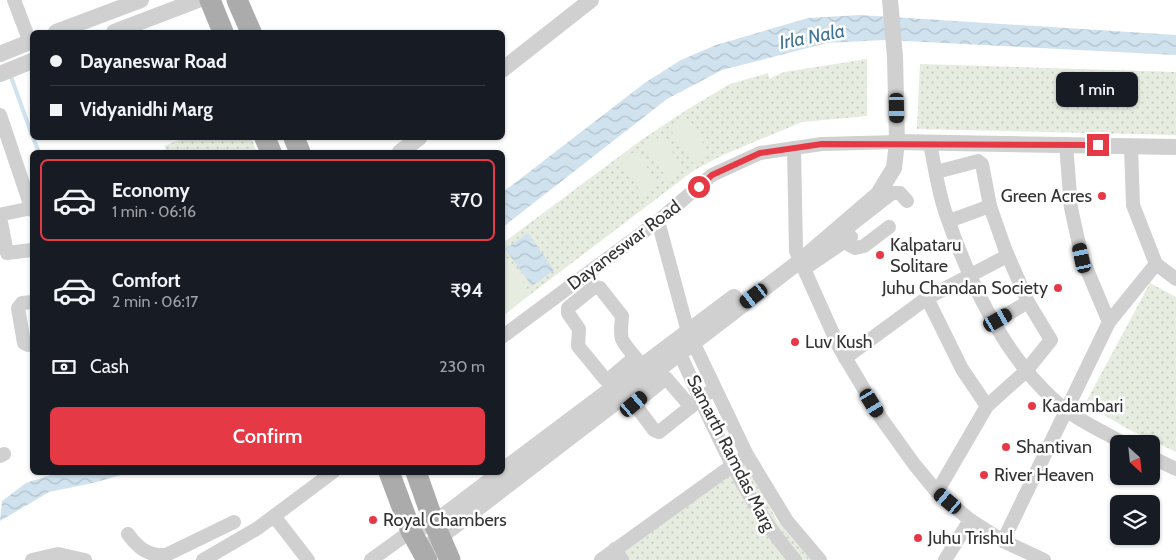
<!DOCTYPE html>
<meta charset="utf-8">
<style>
body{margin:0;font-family:Cabin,sans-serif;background:#20242c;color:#f1f3f6;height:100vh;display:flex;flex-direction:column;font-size:19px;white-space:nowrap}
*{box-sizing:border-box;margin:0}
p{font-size:16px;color:#9ea1a6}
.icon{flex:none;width:28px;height:28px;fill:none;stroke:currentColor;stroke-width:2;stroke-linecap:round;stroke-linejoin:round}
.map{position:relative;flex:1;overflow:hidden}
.side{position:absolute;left:30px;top:150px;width:475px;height:325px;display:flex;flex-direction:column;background:#171b24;border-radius:8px;box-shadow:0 1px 4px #0004}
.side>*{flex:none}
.top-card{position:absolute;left:30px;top:30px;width:475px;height:110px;border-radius:8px;box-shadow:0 1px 4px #0004;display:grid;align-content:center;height:110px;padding:0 20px;background:#171b24}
.needle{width:32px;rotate:153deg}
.fabs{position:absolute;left:1110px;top:435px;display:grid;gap:10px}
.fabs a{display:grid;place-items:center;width:50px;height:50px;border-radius:8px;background:#171b24;box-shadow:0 1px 4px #0004;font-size:25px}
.end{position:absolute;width:22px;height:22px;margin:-11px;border:6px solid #e63946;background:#fff;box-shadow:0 0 0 2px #fff}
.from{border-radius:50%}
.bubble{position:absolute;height:35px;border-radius:8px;background:#171b24;box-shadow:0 1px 4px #0004;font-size:16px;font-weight:600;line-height:35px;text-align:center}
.car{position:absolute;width:15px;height:30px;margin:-15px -8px;border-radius:6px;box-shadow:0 0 4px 1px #0007;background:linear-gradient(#222 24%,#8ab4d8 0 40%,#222 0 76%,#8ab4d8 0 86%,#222 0)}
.top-card b{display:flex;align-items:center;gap:18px;height:48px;font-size:19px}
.top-card b+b{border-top:1px solid #363941}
.top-card i{width:12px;height:12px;background:#f1f3f6}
ul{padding:9px 0 0;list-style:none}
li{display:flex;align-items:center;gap:15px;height:82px;margin:0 10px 8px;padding:0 10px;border:2px solid transparent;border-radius:8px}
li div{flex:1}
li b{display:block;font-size:19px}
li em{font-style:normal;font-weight:600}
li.current{border-color:#e63946}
li>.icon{width:45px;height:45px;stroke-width:1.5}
.pay{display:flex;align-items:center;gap:12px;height:55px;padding:0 20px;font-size:19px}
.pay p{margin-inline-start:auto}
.button{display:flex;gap:10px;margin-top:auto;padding:10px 20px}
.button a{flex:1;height:58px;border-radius:8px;background:#e63946;color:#fff;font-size:20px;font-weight:600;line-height:58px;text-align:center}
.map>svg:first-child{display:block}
.park{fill:url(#park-dots)}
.garden{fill:#e6ecdf}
.water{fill:url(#water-waves)}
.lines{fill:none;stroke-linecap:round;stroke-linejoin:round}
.stream{stroke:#cfe2ee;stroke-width:4}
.minor{stroke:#d0d0d0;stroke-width:14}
.tertiary{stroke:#d0d0d0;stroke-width:16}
.primary{stroke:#ababab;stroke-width:21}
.route{stroke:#e63946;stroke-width:6}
.poi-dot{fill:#e63946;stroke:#fff;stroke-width:2}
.labels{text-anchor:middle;stroke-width:5;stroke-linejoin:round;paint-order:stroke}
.poi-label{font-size:18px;fill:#333;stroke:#fff;text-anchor:start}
.street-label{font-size:18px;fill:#333;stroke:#fff}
.water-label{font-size:19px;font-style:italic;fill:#3f7597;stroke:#fff}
</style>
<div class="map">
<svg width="1176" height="560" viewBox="0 0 1176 560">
<defs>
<pattern id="park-dots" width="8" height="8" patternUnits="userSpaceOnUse" patternTransform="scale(1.25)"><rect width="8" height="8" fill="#e6ecdf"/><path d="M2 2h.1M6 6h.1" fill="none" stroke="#c6cbc0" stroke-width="1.8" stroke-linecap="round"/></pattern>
<pattern id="water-waves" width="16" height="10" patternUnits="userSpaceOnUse" patternTransform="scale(1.25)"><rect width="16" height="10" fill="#cfe2ee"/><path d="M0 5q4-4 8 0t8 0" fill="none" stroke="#b2c2cd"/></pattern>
</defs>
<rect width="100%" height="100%" fill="#fff"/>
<g class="park">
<path d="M867,59V116L802,122L723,155L693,171L531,294L503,256V243L644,138L688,109L730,84L768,73L769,79L784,72Z"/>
<path d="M920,64L1176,72V135L917,129Z"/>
<path d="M184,138H251L257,152H167L164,146Z"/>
<path d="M1150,283L1176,297V452L1128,429L1085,404Z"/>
<path d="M746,459L776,519L811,560H625L619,550Z"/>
</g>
<g class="garden">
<path d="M686,118L709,152L693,163L670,129Z"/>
<path d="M661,136L684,169L668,180L645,146Z"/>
<path d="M636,151L658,184L643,195L620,161Z"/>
<path d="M503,256L531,294L503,316Z"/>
</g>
<g class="water">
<path d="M860,15L1176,35V55L885,40L827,43L722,70L667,99L503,227V192L646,82L681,60L716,45L808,18Z"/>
<path d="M528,233L554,270L532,286L505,249Z"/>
<path d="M60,472L128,473L93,483L49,492L0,521L2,501L26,483Z"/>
</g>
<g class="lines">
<g class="stream">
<path d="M10,74L32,135"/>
<path d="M33,138L39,152"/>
</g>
<g class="minor">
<path d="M14,0L30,42"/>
<path d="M0,115L32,210"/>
<path d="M930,144C935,167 938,192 946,214C970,284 1007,364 1066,410C1083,423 1106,433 1125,444"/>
<path d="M1066,144L1071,208L1082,258L1109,322"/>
<path d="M1131,146L1133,205L1156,264L1176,279"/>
<path d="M794,148L796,251L839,347L881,418L914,464L937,492L970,520L1003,541L1044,560"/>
<path d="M32,208L3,214L0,217L7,253L32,250"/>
<path d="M658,221L688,332L693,342L747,455L787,521L820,560"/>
<path d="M949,221L990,206"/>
<path d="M889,227L864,246L855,248L848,244L844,236L846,229L892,193H900L907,201"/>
<path d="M804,269L851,237"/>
<path d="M927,298L962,369L987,406"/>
<path d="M32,302L22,303L18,308L24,343L28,345L32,344"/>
<path d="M994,322L1028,302"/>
<path d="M502,337L658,221L712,175L760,153L822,144L897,142"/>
<path d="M676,345C709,418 742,498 795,560"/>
<path d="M635,357L609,379H605L578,346L579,329L568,313V308L594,287L600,288L622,316C620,340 619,338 635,357L642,366"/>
<path d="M845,358L927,298L1007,256"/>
<path d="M626,393L654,430L659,432L708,393"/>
<path d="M634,404L666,378L691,407"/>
<path d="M0,456L4,454"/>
<path d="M1151,457L1176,469"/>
<path d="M937,492L987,406L1026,371L1051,340L1028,302L1005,249L990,206L982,164L978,161L944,170"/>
<path d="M274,516L308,560"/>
<path d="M128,534C138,548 148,556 166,555L234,522"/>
<path d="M1003,541L1109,322L1156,264"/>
<path d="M615,549L622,560"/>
<path d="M32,560L58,554L85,560"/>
<path d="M203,560L258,528L333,472"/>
<path d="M371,560L411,531"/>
<path d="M601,560L740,460"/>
<path d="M945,560L970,520"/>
</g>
<g class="tertiary">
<path d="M56,32L141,0"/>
<path d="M114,32L198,0"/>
<path d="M0,54L32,41"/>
<path d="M502,70L591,0"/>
<path d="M0,74L32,61"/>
<path d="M897,142L1176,147"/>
<path d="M400,152L419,138"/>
<path d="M502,471L734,297"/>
<path d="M411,531L434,523L501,472"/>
<path d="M422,551L800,261L878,194L894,168L897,142L895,57L890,0"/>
</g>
<g class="primary">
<path d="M210,0L223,32"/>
<path d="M237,0L251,32"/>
<path d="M265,138L271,152"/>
<path d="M294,138L300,152"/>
<path d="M389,472L411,531L427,560"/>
<path d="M416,472L434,523L450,560"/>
</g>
</g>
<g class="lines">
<path class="route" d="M699,187L712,175L760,153L822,144L1098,145"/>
</g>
<g class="poi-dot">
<circle cx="1102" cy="196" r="5"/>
<circle cx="880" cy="255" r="5"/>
<circle cx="1058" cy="288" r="5"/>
<circle cx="795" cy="342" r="5"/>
<circle cx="1032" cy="406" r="5"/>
<circle cx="1006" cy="447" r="5"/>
<circle cx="984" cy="475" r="5"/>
<circle cx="373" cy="520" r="5"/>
<circle cx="918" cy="538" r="5"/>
</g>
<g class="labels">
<g class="poi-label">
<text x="1092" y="202" text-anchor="end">Green Acres</text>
<text x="890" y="251">Kalpataru<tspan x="890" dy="21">Solitare</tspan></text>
<text x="1048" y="294" text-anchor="end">Juhu Chandan Society</text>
<text x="805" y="348">Luv Kush</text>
<text x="1042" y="412">Kadambari</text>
<text x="1016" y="453">Shantivan</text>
<text x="994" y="481">River Heaven</text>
<text x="383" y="526">Royal Chambers</text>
<text x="928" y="544">Juhu Trishul</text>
</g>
<g class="street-label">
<text transform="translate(624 245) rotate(-37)" y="6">Dayaneswar Road</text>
<text transform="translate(731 453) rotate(63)" y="6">Samarth Ramdas Marg</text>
</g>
<g class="water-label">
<text transform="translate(812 36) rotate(-11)" y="7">Irla Nala</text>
</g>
</g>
</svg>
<div class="fabs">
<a><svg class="needle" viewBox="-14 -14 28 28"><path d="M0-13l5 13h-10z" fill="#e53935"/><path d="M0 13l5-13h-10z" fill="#9ea1a6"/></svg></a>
<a><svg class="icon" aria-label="layers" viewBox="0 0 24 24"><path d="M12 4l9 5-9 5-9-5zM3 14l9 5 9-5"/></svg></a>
</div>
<i class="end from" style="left:699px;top:187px"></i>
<i class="end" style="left:1098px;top:145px"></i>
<div class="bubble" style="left:1056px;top:72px;width:82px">1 min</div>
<i class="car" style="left:897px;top:108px;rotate:179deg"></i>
<i class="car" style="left:1082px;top:258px;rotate:348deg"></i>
<i class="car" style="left:754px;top:296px;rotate:233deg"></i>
<i class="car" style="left:998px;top:320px;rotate:60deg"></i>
<i class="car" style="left:872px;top:403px;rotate:149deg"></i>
<i class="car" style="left:634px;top:404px;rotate:50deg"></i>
<i class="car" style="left:948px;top:501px;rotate:310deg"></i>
<div class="top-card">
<b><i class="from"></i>Dayaneswar Road</b>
<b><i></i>Vidyanidhi Marg</b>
</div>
<section class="side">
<ul>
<li class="current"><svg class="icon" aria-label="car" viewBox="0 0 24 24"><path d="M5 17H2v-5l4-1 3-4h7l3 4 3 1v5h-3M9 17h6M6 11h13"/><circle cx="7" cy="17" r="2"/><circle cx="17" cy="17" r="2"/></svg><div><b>Economy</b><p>1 min · 06:16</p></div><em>₹70</em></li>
<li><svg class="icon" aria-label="car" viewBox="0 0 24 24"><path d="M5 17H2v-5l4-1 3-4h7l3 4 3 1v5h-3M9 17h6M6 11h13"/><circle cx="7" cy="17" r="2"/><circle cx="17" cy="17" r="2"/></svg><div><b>Comfort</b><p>2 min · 06:17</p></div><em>₹94</em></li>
</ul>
<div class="pay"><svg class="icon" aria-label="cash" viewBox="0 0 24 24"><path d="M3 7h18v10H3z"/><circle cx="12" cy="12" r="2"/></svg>Cash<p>230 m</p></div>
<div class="button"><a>Confirm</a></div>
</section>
</div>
